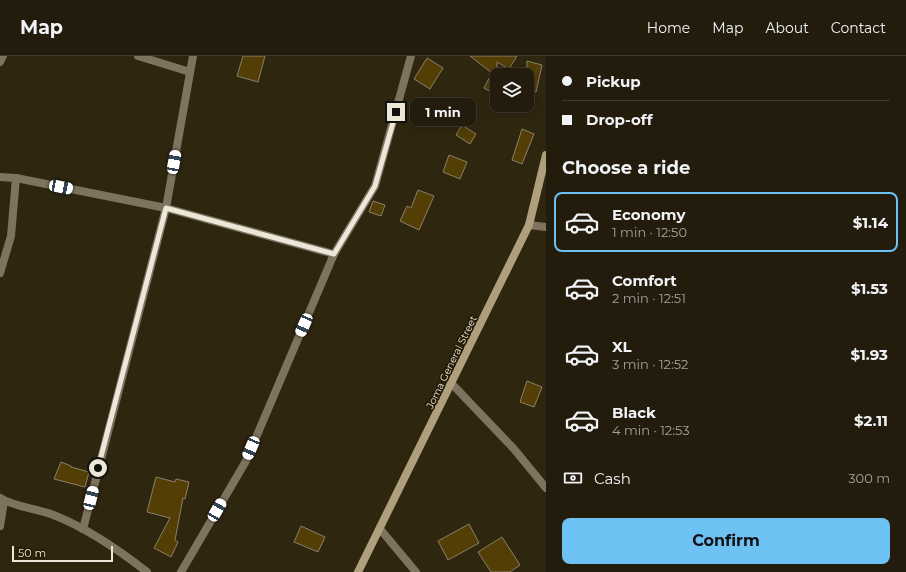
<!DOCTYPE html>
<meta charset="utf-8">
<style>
body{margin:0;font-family:Montserrat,sans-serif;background:#2b2515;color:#f1f3f6;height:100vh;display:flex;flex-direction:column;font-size:15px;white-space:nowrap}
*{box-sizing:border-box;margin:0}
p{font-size:13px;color:#a3a19d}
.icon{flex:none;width:22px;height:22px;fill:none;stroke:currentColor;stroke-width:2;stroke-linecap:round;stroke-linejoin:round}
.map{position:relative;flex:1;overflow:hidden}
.details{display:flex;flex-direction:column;background:#231c0c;width:360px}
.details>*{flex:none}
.top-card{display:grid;align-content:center;height:88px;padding:0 16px;background:#231c0c}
.controls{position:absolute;left:490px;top:12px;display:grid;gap:8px}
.controls a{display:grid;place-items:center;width:44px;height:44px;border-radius:8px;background:#231c0c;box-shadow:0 2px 10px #0003,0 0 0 1px #403a2d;font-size:20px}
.scale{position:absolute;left:12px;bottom:10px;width:101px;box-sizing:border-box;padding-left:4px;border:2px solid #ede7da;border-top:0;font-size:11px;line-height:14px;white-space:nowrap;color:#ede7da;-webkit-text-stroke:3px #251c07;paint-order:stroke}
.end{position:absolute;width:18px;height:18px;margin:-9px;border:5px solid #ede7da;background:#111;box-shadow:0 0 0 2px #111}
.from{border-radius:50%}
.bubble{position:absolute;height:28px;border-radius:8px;background:#231c0c;box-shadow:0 2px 10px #0003,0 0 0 1px #403a2d;font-size:13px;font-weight:700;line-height:28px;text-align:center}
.car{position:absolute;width:12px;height:24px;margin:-12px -6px;border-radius:5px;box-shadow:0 0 3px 1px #0007;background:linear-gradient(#fff 24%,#345 0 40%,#fff 0 76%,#345 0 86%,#fff 0)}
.top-card b{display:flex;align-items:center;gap:14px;height:38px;font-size:15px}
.top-card b+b{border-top:1px solid #403a2d}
.top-card i{width:10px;height:10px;background:#f1f3f6}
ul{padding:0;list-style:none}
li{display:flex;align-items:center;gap:12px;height:60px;margin:0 8px 6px;padding:0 8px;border:2px solid transparent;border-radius:8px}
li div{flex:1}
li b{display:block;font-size:15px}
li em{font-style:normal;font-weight:700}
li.selected{border-color:#6ec2f3}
li>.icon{width:36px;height:36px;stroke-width:1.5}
h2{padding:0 16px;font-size:18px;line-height:48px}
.pay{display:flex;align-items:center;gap:10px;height:44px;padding:0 16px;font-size:15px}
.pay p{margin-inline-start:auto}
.cta{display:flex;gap:8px;margin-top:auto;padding:8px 16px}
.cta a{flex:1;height:46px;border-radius:8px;background:#6ec2f3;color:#111;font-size:16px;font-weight:700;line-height:46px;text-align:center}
header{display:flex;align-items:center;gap:24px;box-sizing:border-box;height:56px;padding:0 20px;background:#231c0c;border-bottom:1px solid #403a2d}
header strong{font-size:19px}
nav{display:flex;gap:22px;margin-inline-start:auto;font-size:14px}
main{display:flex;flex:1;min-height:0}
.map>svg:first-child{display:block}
.building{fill:#533e06;stroke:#8b8068}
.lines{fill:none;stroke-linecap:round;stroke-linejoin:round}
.street{stroke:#7d735f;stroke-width:8}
.secondary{stroke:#ae9f7d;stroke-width:8}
.route{stroke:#ede7da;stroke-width:5}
.labels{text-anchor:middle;stroke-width:3.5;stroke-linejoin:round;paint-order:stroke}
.street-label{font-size:10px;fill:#ede7da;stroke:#251c07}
</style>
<header>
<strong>Map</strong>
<nav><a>Home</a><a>Map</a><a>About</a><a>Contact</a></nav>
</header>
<main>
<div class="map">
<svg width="546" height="516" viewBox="0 0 546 516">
<rect width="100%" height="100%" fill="#2f2610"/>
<g class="building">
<path d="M243,0H265L258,26L237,20Z"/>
<path d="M470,0H517L509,13L497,6V39L484,32L492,17Z"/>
<path d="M427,2L443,12L430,33L414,23Z"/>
<path d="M527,5L542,9L536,36L527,33Z"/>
<path d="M462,69L476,78L470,88L456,79Z"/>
<path d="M522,73L534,78L522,108L512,104Z"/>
<path d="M449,99L467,106L460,123L443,116Z"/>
<path d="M418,134L434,140L419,174L400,165L407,150L411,152Z"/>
<path d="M373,145L385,149L381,160L369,156Z"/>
<path d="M527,325L542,331L534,351L520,346Z"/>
<path d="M61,406L71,410V411L89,416L85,431L54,423Z"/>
<path d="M156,421L175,426L176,423L189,426L185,443L183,442L175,484L178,486L171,501L154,492L170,462L147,456Z"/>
<path d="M469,468L479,487L448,504L438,485Z"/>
<path d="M301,470L325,481L318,496L294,486Z"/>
<path d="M502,481L520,509L510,516H491L478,496Z"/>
</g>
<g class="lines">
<g class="street">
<path d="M138,0L190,16"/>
<path d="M0,6L3,0"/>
<path d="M0,121L16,122L166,152L334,198"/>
<path d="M529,169L546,171"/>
<path d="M0,217L11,180L16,122"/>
<path d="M452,328L514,393L546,432"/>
<path d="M0,442C16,452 38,452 56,460C88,473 119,494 147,516"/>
<path d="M0,470L4,445"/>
<path d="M83,473L166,152L193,0"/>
<path d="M380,473L416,516"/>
<path d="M181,516L246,405L334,198L375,130L411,0"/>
</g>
<path class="secondary" d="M358,516L529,169L546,99"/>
</g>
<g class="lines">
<path class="route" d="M98,412L166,152L334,198L375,130L396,56"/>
</g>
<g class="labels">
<g class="street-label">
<text transform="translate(451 306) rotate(-64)" y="4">Joma General Street</text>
</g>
</g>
</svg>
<div class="controls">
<a><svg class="icon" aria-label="layers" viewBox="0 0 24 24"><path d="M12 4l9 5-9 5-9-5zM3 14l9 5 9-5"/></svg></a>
</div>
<div class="scale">50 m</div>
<i class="end from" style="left:98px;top:412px"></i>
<i class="end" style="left:396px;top:56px"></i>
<div class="bubble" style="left:410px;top:42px;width:66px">1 min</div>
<i class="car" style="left:174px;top:106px;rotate:10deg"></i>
<i class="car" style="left:61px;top:131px;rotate:101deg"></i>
<i class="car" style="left:304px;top:269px;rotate:204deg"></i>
<i class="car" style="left:251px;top:392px;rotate:203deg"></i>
<i class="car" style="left:91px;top:442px;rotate:14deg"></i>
<i class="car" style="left:217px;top:454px;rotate:30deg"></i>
</div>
<section class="details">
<div class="top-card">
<b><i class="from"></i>Pickup</b>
<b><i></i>Drop-off</b>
</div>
<h2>Choose a ride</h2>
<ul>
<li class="selected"><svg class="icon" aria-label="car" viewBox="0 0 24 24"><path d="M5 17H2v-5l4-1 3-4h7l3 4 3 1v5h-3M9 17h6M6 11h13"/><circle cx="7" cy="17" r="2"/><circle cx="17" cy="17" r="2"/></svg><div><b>Economy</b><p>1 min · 12:50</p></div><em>$1.14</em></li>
<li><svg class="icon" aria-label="car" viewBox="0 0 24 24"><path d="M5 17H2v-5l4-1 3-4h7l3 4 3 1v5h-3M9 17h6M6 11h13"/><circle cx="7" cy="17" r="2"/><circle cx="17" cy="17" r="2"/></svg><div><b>Comfort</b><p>2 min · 12:51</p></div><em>$1.53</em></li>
<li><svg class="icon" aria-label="car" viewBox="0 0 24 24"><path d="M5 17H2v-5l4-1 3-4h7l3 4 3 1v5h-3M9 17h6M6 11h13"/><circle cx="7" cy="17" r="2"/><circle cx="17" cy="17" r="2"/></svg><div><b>XL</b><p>3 min · 12:52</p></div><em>$1.93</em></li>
<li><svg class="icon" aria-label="car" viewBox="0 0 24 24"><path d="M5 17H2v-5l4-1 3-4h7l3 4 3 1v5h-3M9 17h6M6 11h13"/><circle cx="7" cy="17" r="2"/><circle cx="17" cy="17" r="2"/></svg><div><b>Black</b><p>4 min · 12:53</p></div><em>$2.11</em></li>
</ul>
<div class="pay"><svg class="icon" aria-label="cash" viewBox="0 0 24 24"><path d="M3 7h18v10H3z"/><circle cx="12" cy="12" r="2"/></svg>Cash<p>300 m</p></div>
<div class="cta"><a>Confirm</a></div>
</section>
</main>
